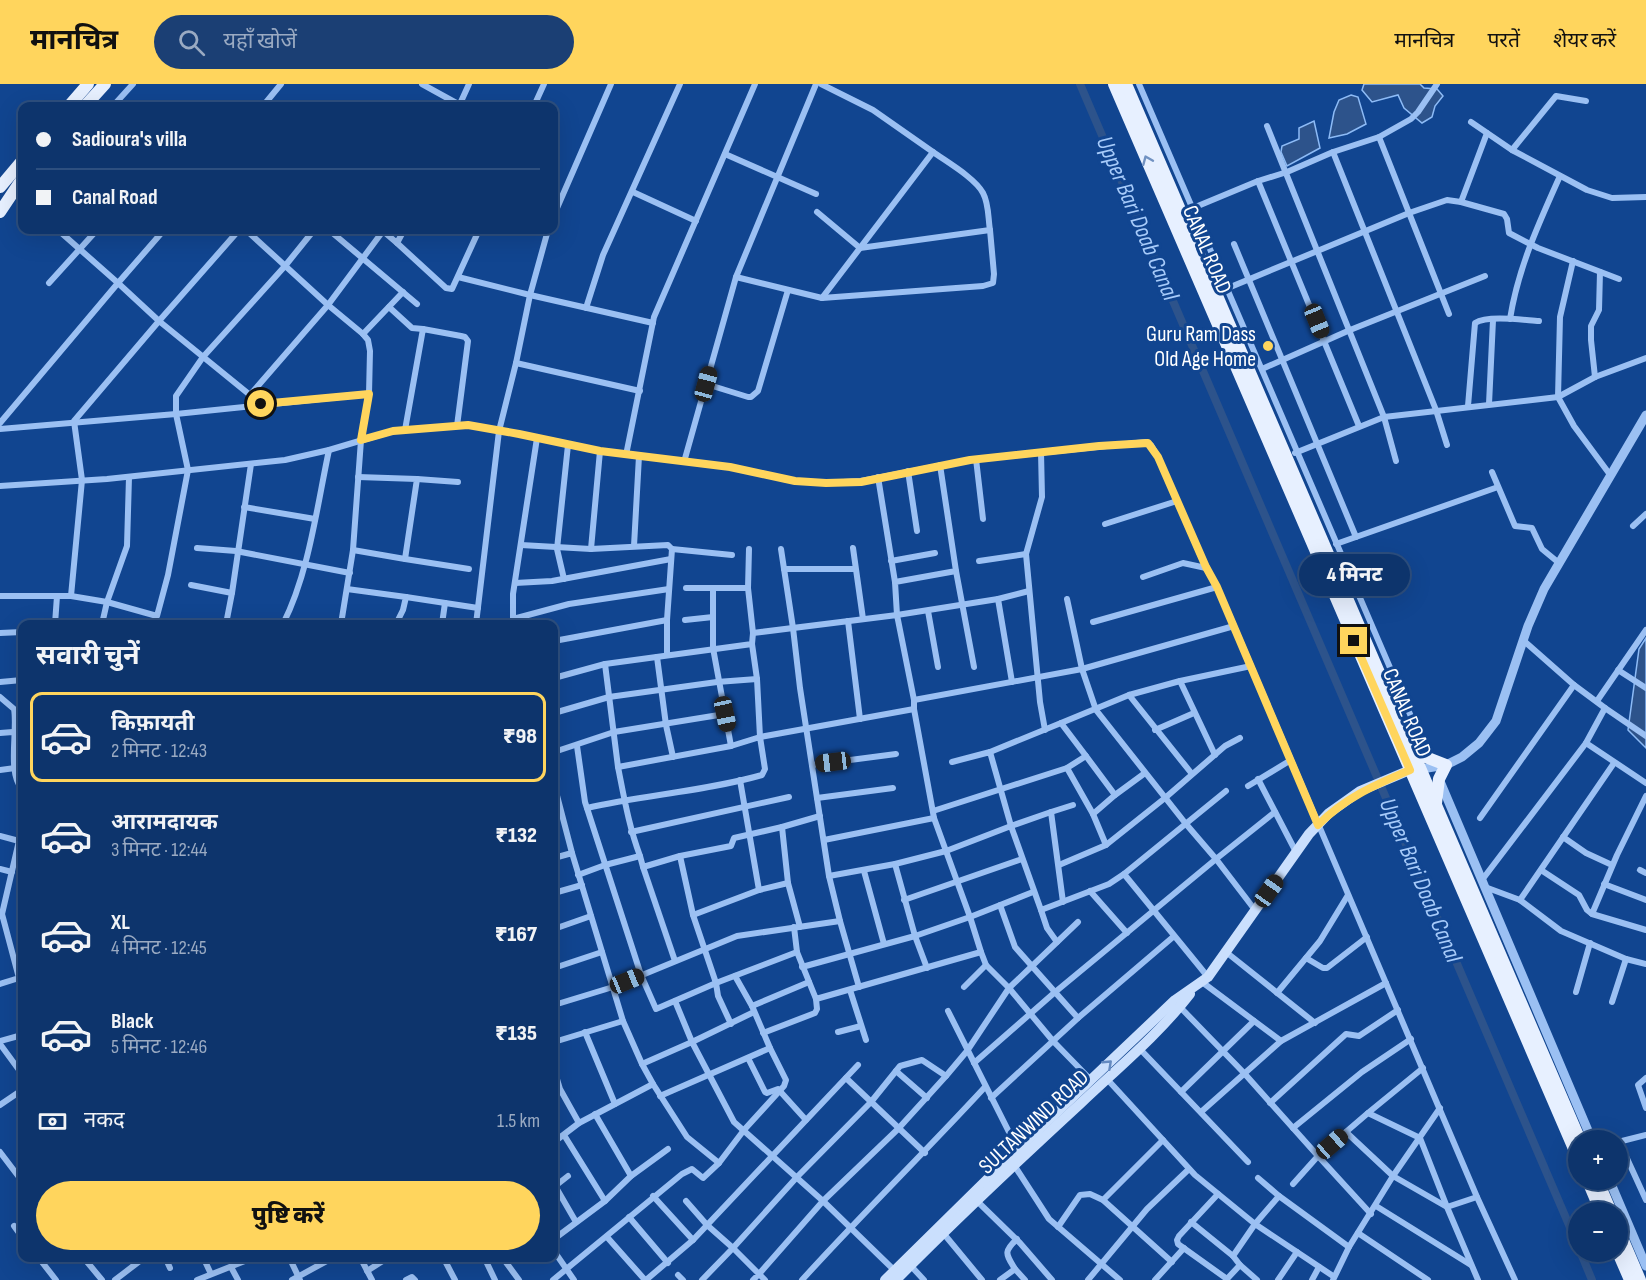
<!DOCTYPE html>
<html lang="hi">
<meta charset="utf-8">
<style>
body{margin:0;font-family:"Sofia Sans Condensed","Noto Sans Devanagari",sans-serif;background:#1b3f74;color:#f1f3f6;height:100vh;display:flex;flex-direction:column;font-size:22px;white-space:nowrap}
*{box-sizing:border-box;margin:0}
p{font-size:20px;color:#9aaac2}
.icon{flex:none;width:33px;height:33px;fill:none;stroke:currentColor;stroke-width:2;stroke-linecap:round;stroke-linejoin:round}
.map{position:relative;flex:1;overflow:hidden}
.panel{position:absolute;left:18px;top:536px;width:540px;height:642px;display:flex;flex-direction:column;background:#0d346c;border-radius:12px;box-shadow:0 6px 24px #0002,0 0 0 2px #2d4f7f}
.panel>*{flex:none}
.top-card{position:absolute;left:18px;top:18px;width:540px;height:132px;border-radius:12px;box-shadow:0 6px 24px #0002,0 0 0 2px #2d4f7f;display:grid;align-content:center;height:132px;padding:0 18px;background:#0d346c}
.tools{position:absolute;left:1568px;top:1046px;display:grid;gap:12px}
.tools a{display:grid;place-items:center;width:60px;height:60px;border-radius:50%;background:#0d346c;box-shadow:0 6px 24px #0002,0 0 0 2px #2d4f7f;font-size:30px}
.end{position:absolute;width:27px;height:27px;margin:-14px;border:8px solid #ffd55d;background:#111;box-shadow:0 0 0 3px #111}
.from{border-radius:50%}
.bubble{position:absolute;height:42px;border-radius:21px;background:#0d346c;box-shadow:0 6px 24px #0002,0 0 0 2px #2d4f7f;font-size:20px;font-weight:800;line-height:42px;text-align:center}
.car{position:absolute;width:18px;height:36px;margin:-18px -9px;border-radius:8px;box-shadow:0 0 4px 2px #0007;background:linear-gradient(#222 24%,#8ab4d8 0 40%,#222 0 76%,#8ab4d8 0 86%,#222 0)}
.top-card b{display:flex;align-items:center;gap:21px;height:57px;font-size:22px}
.top-card b+b{border-top:2px solid #2d4f7f}
.top-card i{width:15px;height:15px;background:#f1f3f6}
ul{padding:0;list-style:none}
li{display:flex;align-items:center;gap:18px;height:90px;margin:0 12px 9px;padding:0 6px;border:3px solid transparent;border-radius:12px}
li div{flex:1}
li b{display:block;font-size:22px}
li em{font-style:normal;font-weight:800}
li.current{border-color:#ffd55d}
li>.icon{width:54px;height:54px;stroke-width:1.5}
h2{padding:0 18px;font-size:27px;line-height:72px}
.pay{display:flex;align-items:center;gap:15px;height:66px;padding:0 18px;font-size:22px}
.pay p{margin-inline-start:auto}
.cta{display:flex;gap:12px;margin-top:auto;padding:12px 18px}
.cta a{flex:1;height:69px;border-radius:36px;background:#ffd55d;color:#111;font-size:24px;font-weight:800;line-height:69px;text-align:center}
header{display:flex;align-items:center;gap:36px;box-sizing:border-box;height:84px;padding:0 30px;background:#ffd55d;color:#111}
header strong{font-size:28px}
nav{display:flex;gap:33px;margin-inline-start:auto;font-size:21px}
.search{width:420px;height:54px;background:#1b3f74;display:flex;align-items:center;gap:15px;box-sizing:border-box;padding:0 21px;border-radius:33px;color:#9aaac2;font-size:22px}
.map>svg:first-child{display:block}
.water{fill:#2d538b;stroke:#8dbbf6;stroke-width:1.5}
.lines{fill:none;stroke-linecap:round;stroke-linejoin:round}
.canal{stroke:#2d538b;stroke-width:8}
.minor{stroke:#9bc0f3;stroke-width:6}
.tertiary{stroke:#9bc0f3;stroke-width:9}
.secondary{stroke:#cadffd;stroke-width:10}
.primary{stroke:#e7f0ff;stroke-width:12}
.oneway{stroke:#7192c2}
.oneway2{stroke:#648ac1}
.route{stroke:#ffd55d;stroke-width:8}
.poi-dot{fill:#ffd55d;stroke:#114590;stroke-width:2}
.labels{text-anchor:middle;stroke-width:6;stroke-linejoin:round;paint-order:stroke}
.street-label{font-size:22px;fill:#fff;stroke:#114590}
.poi-label{font-size:22px;fill:#fff;stroke:#114590;text-anchor:end}
.water-label{font-size:24px;font-style:italic;fill:#a7cbfa;stroke:#114590}
</style>
<header>
<strong>मानचित्र</strong>
<div class="search"><svg class="icon" aria-label="search" viewBox="0 0 24 24"><circle cx="10" cy="10" r="6"/><path d="M15 15l6 6"/></svg>यहाँ खोजें</div>
<nav><a>मानचित्र</a><a>परतें</a><a>शेयर करें</a></nav>
</header>
<div class="map">
<svg width="1646" height="1196" viewBox="0 0 1646 1196">
<rect width="100%" height="100%" fill="#114590"/>
<g class="water">
<path d="M1364,0H1420L1424,4L1437,5L1443,12L1435,22L1432,33L1422,39L1404,24L1398,11L1372,18L1362,6Z"/>
<path d="M1351,11L1358,13L1366,40L1347,50L1329,54L1334,28L1339,16Z"/>
<path d="M1314,37L1320,64L1287,82L1281,68L1282,62L1299,55V44Z"/>
<path d="M1646,554V664L1628,646L1639,565Z"/>
</g>
<g class="lines">
<g class="canal">
<path d="M1080,0L1578,1162"/>
<path d="M1580,1167L1592,1196"/>
</g>
<g class="minor">
<path d="M422,0L460,21"/>
<path d="M1139,0L1428,672"/>
<path d="M113,22L133,0"/>
<path d="M263,22L281,0"/>
<path d="M459,22L469,0"/>
<path d="M534,22L544,0"/>
<path d="M1471,38L1512,66L1587,106L1612,114L1646,113"/>
<path d="M1267,42L1384,333L1396,377"/>
<path d="M1379,53L1449,230"/>
<path d="M1512,66L1556,12L1586,17"/>
<path d="M1333,68L1436,326L1447,361"/>
<path d="M725,70L816,110"/>
<path d="M1258,97L1359,342"/>
<path d="M16,106L22,113"/>
<path d="M633,108L696,137"/>
<path d="M1461,118L1504,130L1507,135L1509,149L1538,164L1619,195"/>
<path d="M1193,124L1258,97L1287,88L1333,68L1379,53L1411,35L1418,28L1437,0"/>
<path d="M817,128L860,164L990,146C988,134 989,120 983,109C975,94 947,78 933,68"/>
<path d="M554,131L611,0"/>
<path d="M58,146L118,199L164,146"/>
<path d="M246,146L328,221L250,311"/>
<path d="M314,146L285,182L203,273L176,312V330L369,310"/>
<path d="M329,146L417,220"/>
<path d="M397,159L446,204L452,205L479,146"/>
<path d="M1234,160L1356,453"/>
<path d="M1573,177L1560,233L1558,313L1574,342L1611,392"/>
<path d="M458,193L530,211L653,239"/>
<path d="M736,193L816,0"/>
<path d="M49,199L97,146"/>
<path d="M1216,209L1409,129L1447,116L1461,118L1487,49"/>
<path d="M822,214L983,202L993,199L994,190L990,146"/>
<path d="M389,223L412,244L423,245"/>
<path d="M586,224L603,171L680,0"/>
<path d="M1510,235C1518,184 1539,139 1560,92"/>
<path d="M363,250L403,208"/>
<path d="M516,279L640,307"/>
<path d="M1262,285L1350,246L1485,192"/>
<path d="M1595,293L1591,256V242L1599,226L1600,188"/>
<path d="M706,300L748,313H751L758,307L788,206"/>
<path d="M1489,320L1493,236"/>
<path d="M1468,322L1475,239C1488,231 1523,236 1539,237"/>
<path d="M0,339L118,199L159,237L239,146"/>
<path d="M0,345L176,330L188,386L168,491L157,532L107,518L71,512"/>
<path d="M405,346L423,245L461,252L465,253L468,257L457,342"/>
<path d="M1041,368L1042,413L1026,470L1040,618L1045,646"/>
<path d="M1295,369L1384,333L1558,313L1595,293L1646,274"/>
<path d="M626,371L654,233L755,0"/>
<path d="M976,375L983,435"/>
<path d="M684,378L736,193L822,214L933,68L873,26L821,0"/>
<path d="M940,381L956,487L895,498L897,531L998,515L1012,598"/>
<path d="M908,387L917,447"/>
<path d="M1492,388L1515,442L1532,444L1542,465L1559,479"/>
<path d="M358,393L417,395L405,475L469,485"/>
<path d="M878,393L895,498"/>
<path d="M417,395L458,398"/>
<path d="M0,402L107,395L285,376L329,366L393,347L468,341L519,350L600,367L730,383L795,397L826,399L861,397L970,376L1146,358L1151,361L1158,373L1206,484L1217,503"/>
<path d="M244,423L315,435"/>
<path d="M1105,440L1177,417"/>
<path d="M1633,442L1646,430"/>
<path d="M1336,460L1498,403"/>
<path d="M521,461L591,465L668,461L672,465L667,536"/>
<path d="M634,462L639,372"/>
<path d="M197,464L236,467L350,489"/>
<path d="M853,464L863,535"/>
<path d="M591,465L600,367"/>
<path d="M672,465L732,471"/>
<path d="M749,465L748,504L753,549"/>
<path d="M781,465L793,544L800,604L829,792"/>
<path d="M353,466L405,475"/>
<path d="M891,477L935,469"/>
<path d="M979,477L1026,470"/>
<path d="M784,485H855"/>
<path d="M956,487L974,583"/>
<path d="M1143,493L1183,479L1206,484"/>
<path d="M564,495L557,465L568,361"/>
<path d="M515,499L552,497L671,475"/>
<path d="M191,501L232,509L251,380"/>
<path d="M686,504H748"/>
<path d="M347,505L406,513L403,526L396,540"/>
<path d="M713,505V564L731,662"/>
<path d="M0,512H57"/>
<path d="M406,513L478,524"/>
<path d="M998,515L1029,507"/>
<path d="M1067,515L1082,585L1096,626L1186,740L1216,775L1275,728"/>
<path d="M928,527L938,583"/>
<path d="M513,535L569,520L669,505"/>
<path d="M685,536L713,533"/>
<path d="M848,537L860,635"/>
<path d="M1093,538L1217,503L1234,542"/>
<path d="M55,540L57,512H71L82,396L74,337L159,237L261,320"/>
<path d="M102,540L107,518L127,462L129,393"/>
<path d="M226,540L232,509"/>
<path d="M283,540C309,489 317,422 329,366"/>
<path d="M341,540L353,466L361,356L369,310L370,267L368,256L363,250L328,221L383,147L397,159L404,146"/>
<path d="M442,540L445,519"/>
<path d="M476,540L499,347L516,279L530,211L548,146"/>
<path d="M513,540V510L537,354"/>
<path d="M0,549L22,548"/>
<path d="M1523,556L1574,601L1605,624L1586,659L1646,699"/>
<path d="M554,557L667,536V571"/>
<path d="M752,560L757,595L760,653L914,625"/>
<path d="M657,573L666,641L673,673"/>
<path d="M605,580L618,683"/>
<path d="M1618,586L1646,604"/>
<path d="M554,594L605,580L752,560L753,549L897,531L914,616V625L934,734L970,833L981,868L986,881L1009,904L967,967L946,992L898,1045L823,1117L759,1190L765,1196"/>
<path d="M1180,597L1251,582L1477,1113L1515,1196"/>
<path d="M0,598L22,596"/>
<path d="M1129,611L1192,690"/>
<path d="M0,613L14,625C18,646 7,689 22,705"/>
<path d="M914,616L1082,585L1234,542L1251,582"/>
<path d="M1597,617L1646,546"/>
<path d="M1605,624L1646,652"/>
<path d="M554,629L609,613L717,598L757,595"/>
<path d="M1061,639L1129,611L1180,597L1215,671"/>
<path d="M1155,646L1194,629"/>
<path d="M0,649L13,648L22,651"/>
<path d="M577,662L585,718L641,891L656,925L716,899L718,912L731,940"/>
<path d="M554,668L614,648L725,630"/>
<path d="M1086,672L1115,711L1093,730"/>
<path d="M952,678L990,668L1011,742L1051,728L1063,818"/>
<path d="M812,681L896,670"/>
<path d="M1067,684L1093,730L1106,761"/>
<path d="M0,686L15,684"/>
<path d="M1258,695L1296,768"/>
<path d="M740,696L759,806"/>
<path d="M554,700L572,769"/>
<path d="M1248,702L1291,676"/>
<path d="M1115,711L1145,689"/>
<path d="M817,714L893,704"/>
<path d="M587,724C644,711 706,707 762,691L765,685L760,653L731,662L618,683C624,713 629,743 640,772"/>
<path d="M933,727L1067,684L1086,672L1061,639L990,668"/>
<path d="M1051,728L1073,721"/>
<path d="M1480,734L1574,601"/>
<path d="M782,743L788,799"/>
<path d="M631,748L789,713"/>
<path d="M0,752L19,757"/>
<path d="M1563,753L1586,769L1612,781"/>
<path d="M824,756L934,734"/>
<path d="M680,772L731,762L734,754L782,743L820,732"/>
<path d="M554,774L572,769L623,937"/>
<path d="M895,780L915,852L970,833L1033,808"/>
<path d="M1059,781L1106,761L1165,714L1225,662L1240,654"/>
<path d="M643,783L675,877"/>
<path d="M0,785L12,788"/>
<path d="M1541,786L1579,811L1587,826L1592,830L1646,846"/>
<path d="M1640,786L1646,789"/>
<path d="M864,787L884,860"/>
<path d="M1124,790L1226,707"/>
<path d="M578,791L605,781L640,772L643,783L680,772L693,831L716,899L797,868"/>
<path d="M1482,796L1586,659"/>
<path d="M1604,800L1646,816"/>
<path d="M1485,803L1520,816L1561,847L1626,875L1646,880"/>
<path d="M1090,807L1127,849"/>
<path d="M554,809L582,801"/>
<path d="M904,816L1022,775"/>
<path d="M1520,816L1614,679"/>
<path d="M1000,821L1015,863L1078,934"/>
<path d="M1041,826L1047,844L1057,858"/>
<path d="M1592,830L1617,771L1646,712"/>
<path d="M693,831L759,806L788,799L800,843"/>
<path d="M0,832L2,830L22,744"/>
<path d="M840,837L859,903"/>
<path d="M1078,838L1009,904L1053,957L1091,996"/>
<path d="M794,843L797,868L816,915L981,868"/>
<path d="M554,845L591,832"/>
<path d="M1226,868L1315,939"/>
<path d="M1306,874L1323,884H1327L1367,853"/>
<path d="M802,883L915,852L927,884"/>
<path d="M554,884L602,868"/>
<path d="M735,892L752,922"/>
<path d="M19,894L22,910"/>
<path d="M1202,898L1281,957"/>
<path d="M0,900L19,894L2,830"/>
<path d="M964,903L986,881"/>
<path d="M850,906L866,956"/>
<path d="M1576,908L1590,859"/>
<path d="M1277,909L1320,857L1348,811"/>
<path d="M675,917L692,958L754,928"/>
<path d="M1612,918L1626,875"/>
<path d="M554,921L613,903L737,852L840,837L829,792L895,780L946,767L1011,742L1041,826L1109,800L1124,790L1208,893"/>
<path d="M1180,923L1244,989L1318,1072L1293,1100"/>
<path d="M948,927L1019,1068"/>
<path d="M585,948L615,1020"/>
<path d="M838,948L861,942"/>
<path d="M763,949L815,929L817,925L816,915"/>
<path d="M0,957L22,951"/>
<path d="M554,958L623,937L642,980"/>
<path d="M0,960L22,990"/>
<path d="M1139,964L1248,1078"/>
<path d="M748,974L765,1008L767,1009L778,1005L806,1036"/>
<path d="M974,979L1054,909L1216,775L1255,826"/>
<path d="M554,985L560,1005L579,1039"/>
<path d="M896,987L927,1014"/>
<path d="M846,994L925,1069"/>
<path d="M1646,994L1638,1001L1646,1024"/>
<path d="M1107,995L1195,1091L1255,1140L1333,1192"/>
<path d="M653,1000L687,1053L719,1079L744,1046L784,1002L786,996L770,964"/>
<path d="M1181,1008L1254,937"/>
<path d="M660,1012L770,964L752,922L809,898"/>
<path d="M991,1014L1078,934L1173,853"/>
<path d="M1270,1019L1346,950L1359,952L1398,926"/>
<path d="M0,1021L22,1006"/>
<path d="M1201,1028L1281,957L1386,899"/>
<path d="M1368,1029L1423,984"/>
<path d="M595,1030L631,1092"/>
<path d="M1293,1044L1362,988L1411,955"/>
<path d="M1346,1048L1393,1092L1447,1123L1478,1196"/>
<path d="M564,1051L605,1117"/>
<path d="M1619,1057L1646,1116"/>
<path d="M554,1058L579,1039L653,1000L642,980L692,958L734,1038L823,1117L896,1188"/>
<path d="M1618,1058L1646,1051"/>
<path d="M0,1068L22,1097"/>
<path d="M1014,1081L1049,1135L1120,1196"/>
<path d="M1258,1094L1279,1112"/>
<path d="M554,1100L576,1138"/>
<path d="M554,1103L568,1092"/>
<path d="M1218,1110L1179,1152L1177,1156L1178,1160L1227,1195"/>
<path d="M653,1112L693,1156"/>
<path d="M976,1116L1020,1159L1052,1196"/>
<path d="M1103,1116L1163,1056"/>
<path d="M686,1117L707,1141L733,1164L702,1196"/>
<path d="M1376,1122L1471,1181"/>
<path d="M1371,1130L1318,1072L1368,1029L1420,1054L1447,1123L1477,1113"/>
<path d="M629,1133L668,1179"/>
<path d="M1191,1138L1233,1172"/>
<path d="M14,1142L22,1153"/>
<path d="M1058,1143L1080,1111L1090,1110L1103,1116L1172,1178"/>
<path d="M1358,1149L1428,1196"/>
<path d="M944,1150L982,1196"/>
<path d="M607,1153L645,1196"/>
<path d="M554,1155L605,1117L631,1092L668,1065"/>
<path d="M554,1167L574,1196"/>
<path d="M38,1173L56,1196"/>
<path d="M83,1173L102,1196"/>
<path d="M165,1173L170,1184"/>
<path d="M203,1173L211,1190"/>
<path d="M289,1173L300,1196"/>
<path d="M360,1173L372,1196"/>
<path d="M443,1173L455,1196"/>
<path d="M484,1173L495,1196"/>
<path d="M502,1173L519,1196"/>
<path d="M1240,1181L1257,1196"/>
<path d="M911,1182L924,1196"/>
<path d="M231,1183L238,1196"/>
<path d="M1015,1185C1006,1170 1003,1168 1017,1155"/>
<path d="M367,1187L389,1173"/>
<path d="M678,1191L683,1196"/>
<path d="M115,1196L145,1173"/>
<path d="M197,1196L255,1173"/>
<path d="M292,1196L334,1173"/>
<path d="M406,1196L412,1193L415,1196"/>
<path d="M553,1196L682,1090L692,1085L703,1094L719,1079"/>
<path d="M646,1196L693,1156L858,981"/>
<path d="M753,1196L759,1190L733,1164L797,1093L871,1018L900,982L922,976L946,992"/>
<path d="M802,1196C862,1130 925,1068 985,1003"/>
<path d="M1000,1196L1015,1185L1025,1196"/>
<path d="M1088,1196L1147,1125L1189,1085"/>
<path d="M1155,1196L1184,1164"/>
<path d="M1226,1196L1240,1181L1233,1172L1255,1140L1279,1112L1349,1163"/>
<path d="M1278,1196L1297,1168"/>
<path d="M1312,1196L1319,1183"/>
<path d="M1333,1196L1349,1163L1393,1092L1440,1024"/>
</g>
<g class="tertiary">
<path d="M1415,686L1446,681L1462,673L1479,659L1496,637L1528,542L1544,505L1646,331"/>
<path d="M1439,695L1592,1056"/>
<path d="M1609,1095L1646,1182"/>
</g>
<g class="secondary">
<path d="M885,1196L1017,1066L1175,916L1208,893L1309,750L1329,729L1360,707L1410,686"/>
<path d="M896,1196C956,1135 1018,1077 1081,1019C1118,984 1159,950 1190,910"/>
</g>
<g class="primary">
<path d="M1114,0L1578,1074"/>
<path d="M1126,0L1580,1056"/>
<path d="M69,22L88,0"/>
<path d="M85,22L105,0"/>
<path d="M0,103L22,77"/>
<path d="M0,128L20,98"/>
<path d="M1412,663L1423,672L1446,681L1439,695L1436,719"/>
<path d="M1587,1095L1601,1128"/>
<path d="M1597,1095L1611,1128"/>
<path d="M1617,1142L1640,1196"/>
<path d="M1617,1166L1630,1196"/>
</g>
</g>
<defs><path id="oneway-chevron" d="M-2-3.5L2.5 0L-2 3.5" fill="none" stroke-width="1.6" stroke-linecap="round" stroke-linejoin="round" transform="scale(1.5)"/></defs>
<use class="oneway" href="#oneway-chevron" transform="translate(1147 76) rotate(-113)"/>
<use class="oneway2" href="#oneway-chevron" transform="translate(1108 980) rotate(-43)"/>
<g class="lines">
<path class="route" d="M261,320L369,310L361,356L393,347L468,341L519,350L600,367L730,383L795,397L826,399L861,398L970,376L1099,362L1148,359L1158,373L1206,483L1217,503L1318,741C1346,713 1375,701 1410,686L1354,557"/>
</g>
<circle class="poi-dot" cx="1268" cy="262" r="6"/>
<g class="labels">
<g class="street-label">
<text transform="translate(1208 165) rotate(67)" y="8">CANAL ROAD</text>
<text transform="translate(1408 628) rotate(67)" y="8">CANAL ROAD</text>
<text transform="translate(1033 1037) rotate(-43)" y="8">SULTANWIND ROAD</text>
</g>
<g class="poi-label">
<text x="1256" y="257">Guru Ram Dass<tspan x="1256" dy="25">Old Age Home</tspan></text>
</g>
<g class="water-label">
<text transform="translate(1138 134) rotate(67)" y="8">Upper Bari Doab Canal</text>
<text transform="translate(1421 796) rotate(67)" y="8">Upper Bari Doab Canal</text>
</g>
</g>
</svg>
<div class="tools">
<a>+</a>
<a>−</a>
</div>
<i class="end from" style="left:261px;top:320px"></i>
<i class="end" style="left:1354px;top:557px"></i>
<div class="bubble" style="left:1299px;top:470px;width:111px">4 मिनट</div>
<i class="car" style="left:1317px;top:237px;rotate:158deg"></i>
<i class="car" style="left:706px;top:300px;rotate:15deg"></i>
<i class="car" style="left:725px;top:630px;rotate:168deg"></i>
<i class="car" style="left:833px;top:678px;rotate:263deg"></i>
<i class="car" style="left:1269px;top:807px;rotate:35deg"></i>
<i class="car" style="left:627px;top:897px;rotate:68deg"></i>
<i class="car" style="left:1332px;top:1060px;rotate:49deg"></i>
<div class="top-card">
<b><i class="from"></i>Sadioura's villa</b>
<b><i></i>Canal Road</b>
</div>
<section class="panel">
<h2>सवारी चुनें</h2>
<ul>
<li class="current"><svg class="icon" aria-label="car" viewBox="0 0 24 24"><path d="M5 17H2v-5l4-1 3-4h7l3 4 3 1v5h-3M9 17h6M6 11h13"/><circle cx="7" cy="17" r="2"/><circle cx="17" cy="17" r="2"/></svg><div><b>किफ़ायती</b><p>2 मिनट · 12:43</p></div><em>₹98</em></li>
<li><svg class="icon" aria-label="car" viewBox="0 0 24 24"><path d="M5 17H2v-5l4-1 3-4h7l3 4 3 1v5h-3M9 17h6M6 11h13"/><circle cx="7" cy="17" r="2"/><circle cx="17" cy="17" r="2"/></svg><div><b>आरामदायक</b><p>3 मिनट · 12:44</p></div><em>₹132</em></li>
<li><svg class="icon" aria-label="car" viewBox="0 0 24 24"><path d="M5 17H2v-5l4-1 3-4h7l3 4 3 1v5h-3M9 17h6M6 11h13"/><circle cx="7" cy="17" r="2"/><circle cx="17" cy="17" r="2"/></svg><div><b>XL</b><p>4 मिनट · 12:45</p></div><em>₹167</em></li>
<li><svg class="icon" aria-label="car" viewBox="0 0 24 24"><path d="M5 17H2v-5l4-1 3-4h7l3 4 3 1v5h-3M9 17h6M6 11h13"/><circle cx="7" cy="17" r="2"/><circle cx="17" cy="17" r="2"/></svg><div><b>Black</b><p>5 मिनट · 12:46</p></div><em>₹135</em></li>
</ul>
<div class="pay"><svg class="icon" aria-label="cash" viewBox="0 0 24 24"><path d="M3 7h18v10H3z"/><circle cx="12" cy="12" r="2"/></svg>नकद<p>1.5 km</p></div>
<div class="cta"><a>पुष्टि करें</a></div>
</section>
</div>
